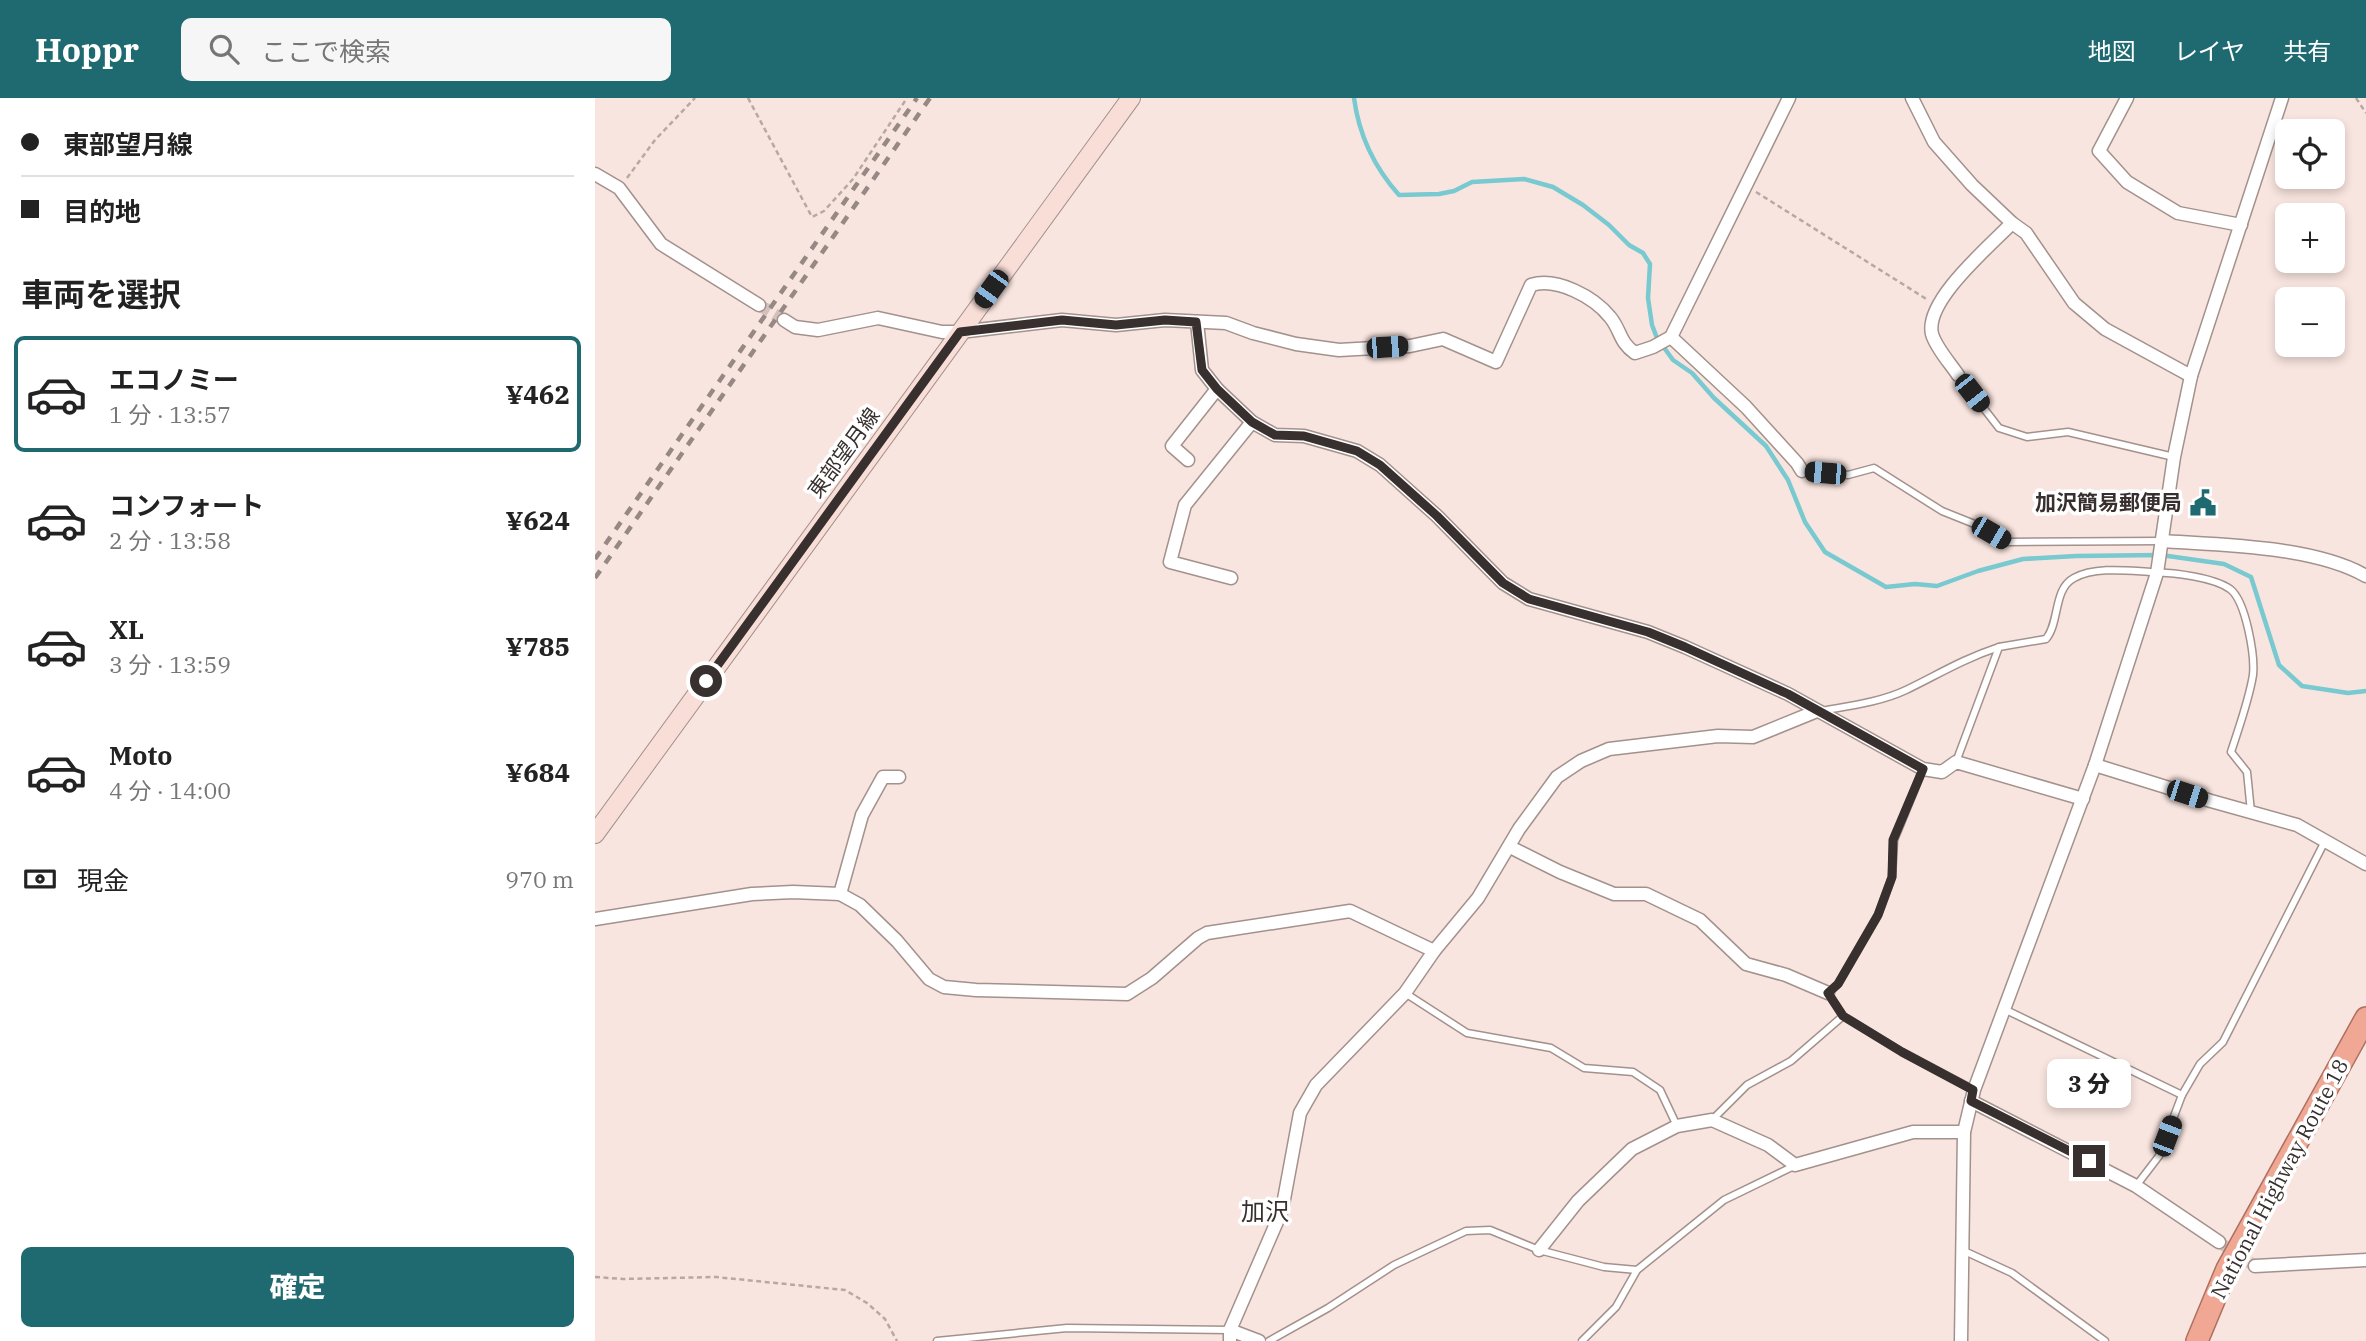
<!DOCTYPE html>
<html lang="ja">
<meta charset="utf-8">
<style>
body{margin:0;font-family:"IBM Plex Serif","Noto Sans JP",serif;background:#f6f6f6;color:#222;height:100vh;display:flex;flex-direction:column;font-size:26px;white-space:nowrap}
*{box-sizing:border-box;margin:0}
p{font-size:23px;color:#767676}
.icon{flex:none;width:38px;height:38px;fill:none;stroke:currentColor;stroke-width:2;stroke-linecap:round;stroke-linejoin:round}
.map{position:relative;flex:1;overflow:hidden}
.panel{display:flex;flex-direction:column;background:#fff;width:595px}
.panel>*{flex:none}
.guide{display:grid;align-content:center;height:154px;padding:0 21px;background:#fff}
.tools{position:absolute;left:1680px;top:21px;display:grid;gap:14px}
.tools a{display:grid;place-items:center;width:70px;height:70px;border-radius:10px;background:#fff;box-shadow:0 4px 10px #0003;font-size:35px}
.end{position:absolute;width:32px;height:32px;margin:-16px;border:9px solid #38302e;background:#fff;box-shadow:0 0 0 4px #fff}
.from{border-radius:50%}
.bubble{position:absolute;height:49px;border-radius:10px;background:#fff;box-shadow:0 4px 10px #0003;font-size:23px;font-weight:800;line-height:49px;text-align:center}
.car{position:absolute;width:21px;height:42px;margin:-21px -10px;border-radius:9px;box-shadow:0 0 5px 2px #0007;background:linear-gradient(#222 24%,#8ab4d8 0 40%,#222 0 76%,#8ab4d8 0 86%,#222 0)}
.guide b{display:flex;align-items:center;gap:24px;height:66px;font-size:26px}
.guide b+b{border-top:2px solid #e0e0e0}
.guide i{width:18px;height:18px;background:#222}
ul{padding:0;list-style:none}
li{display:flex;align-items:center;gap:21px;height:116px;margin:0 14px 10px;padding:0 7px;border:4px solid transparent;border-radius:10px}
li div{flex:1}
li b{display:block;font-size:26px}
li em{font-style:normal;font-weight:800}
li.selected{border-color:#1e6a70}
li>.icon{width:63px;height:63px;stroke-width:1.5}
h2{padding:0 21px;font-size:32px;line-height:84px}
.pay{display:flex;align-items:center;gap:18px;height:77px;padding:0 21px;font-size:26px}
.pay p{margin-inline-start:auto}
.button{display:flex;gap:14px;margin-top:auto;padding:14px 21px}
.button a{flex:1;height:80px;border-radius:10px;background:#1e6a70;color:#fff;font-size:28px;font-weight:800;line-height:80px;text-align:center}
header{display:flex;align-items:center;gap:42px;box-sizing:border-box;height:98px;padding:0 35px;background:#1e6a70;color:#fff}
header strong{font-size:33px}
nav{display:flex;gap:38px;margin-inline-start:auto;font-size:24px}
.search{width:490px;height:63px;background:#f6f6f6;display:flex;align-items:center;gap:18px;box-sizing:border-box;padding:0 24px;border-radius:10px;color:#767676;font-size:26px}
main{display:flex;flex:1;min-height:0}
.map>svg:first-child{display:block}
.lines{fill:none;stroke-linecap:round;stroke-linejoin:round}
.stream{stroke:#78c9d0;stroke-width:4.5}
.minor-tunnel{stroke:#d2c1bc;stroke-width:12;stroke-dasharray:12 6;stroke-linecap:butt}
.service-casing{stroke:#a3918c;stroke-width:9}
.minor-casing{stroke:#a3918c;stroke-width:15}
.secondary-casing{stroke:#a3918c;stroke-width:20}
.trunk-casing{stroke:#ad705f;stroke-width:24}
.path{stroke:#b8a8a4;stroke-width:2.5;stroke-dasharray:5 3.5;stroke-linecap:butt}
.service{stroke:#fff;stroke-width:6}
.minor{stroke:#fff;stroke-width:12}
.secondary{stroke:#f9ded7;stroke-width:18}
.trunk{stroke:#f0a894;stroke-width:21}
.rail{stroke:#968884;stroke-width:4.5;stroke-dasharray:9 9;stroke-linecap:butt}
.route{stroke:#38302e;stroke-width:9}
.labels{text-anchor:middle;stroke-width:7;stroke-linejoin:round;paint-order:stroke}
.street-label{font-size:21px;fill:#38302e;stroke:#fff}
.poi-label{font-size:21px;font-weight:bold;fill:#38302e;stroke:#fff;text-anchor:end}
.quarter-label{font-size:24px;fill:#38302e;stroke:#fff}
</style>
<header>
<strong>Hoppr</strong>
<div class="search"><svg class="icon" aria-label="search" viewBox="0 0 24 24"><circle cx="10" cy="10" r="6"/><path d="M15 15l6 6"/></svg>ここで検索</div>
<nav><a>地図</a><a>レイヤ</a><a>共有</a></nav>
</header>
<main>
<section class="panel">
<div class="guide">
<b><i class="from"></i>東部望月線</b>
<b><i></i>目的地</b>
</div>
<h2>車両を選択</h2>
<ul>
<li class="selected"><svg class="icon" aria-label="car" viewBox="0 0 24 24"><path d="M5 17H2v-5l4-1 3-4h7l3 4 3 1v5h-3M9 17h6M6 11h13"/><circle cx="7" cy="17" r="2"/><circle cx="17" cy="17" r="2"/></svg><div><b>エコノミー</b><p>1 分 · 13:57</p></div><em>¥462</em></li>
<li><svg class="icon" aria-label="car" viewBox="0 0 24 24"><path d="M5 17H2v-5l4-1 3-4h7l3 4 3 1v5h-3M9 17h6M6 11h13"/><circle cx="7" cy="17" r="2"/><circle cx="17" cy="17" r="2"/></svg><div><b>コンフォート</b><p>2 分 · 13:58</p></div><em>¥624</em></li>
<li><svg class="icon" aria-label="car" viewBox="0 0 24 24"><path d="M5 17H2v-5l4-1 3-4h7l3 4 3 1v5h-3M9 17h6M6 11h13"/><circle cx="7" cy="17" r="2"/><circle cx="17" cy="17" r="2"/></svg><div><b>XL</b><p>3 分 · 13:59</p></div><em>¥785</em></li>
<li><svg class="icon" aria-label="car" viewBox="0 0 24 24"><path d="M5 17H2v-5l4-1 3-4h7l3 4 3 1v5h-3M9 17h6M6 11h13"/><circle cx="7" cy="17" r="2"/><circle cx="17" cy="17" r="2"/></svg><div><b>Moto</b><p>4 分 · 14:00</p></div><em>¥684</em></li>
</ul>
<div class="pay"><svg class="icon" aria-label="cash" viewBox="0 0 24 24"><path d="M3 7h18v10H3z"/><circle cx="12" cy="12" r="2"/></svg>現金<p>970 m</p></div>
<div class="button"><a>確定</a></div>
</section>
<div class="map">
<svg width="1771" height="1243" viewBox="0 0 1771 1243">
<rect width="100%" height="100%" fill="#f9e5df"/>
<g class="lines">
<path class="stream" d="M759,0C764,38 779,69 804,97L844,96L859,93L877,84L929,81L958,89L988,107L1014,127L1034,147L1048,155L1055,166L1053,200L1057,227L1062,240L1078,262L1097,275L1119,300L1171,348L1193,382L1210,424L1230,454L1291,489L1320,486L1342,488L1383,473L1428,461L1481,458L1566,457L1629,466L1656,479L1684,567L1707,588L1753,595L1771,593"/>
<g class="minor-tunnel">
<path d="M164,207L189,222"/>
<path d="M1624,1144L1660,1168"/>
</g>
<g class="service-casing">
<g id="service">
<path d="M1363,277L1404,330L1432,339L1473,334L1579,359"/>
<path d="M1207,373L1253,377L1279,370L1347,413L1382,427L1411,444L1567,443"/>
<path d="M1226,613C1253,608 1286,604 1311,592C1344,576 1368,561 1404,549"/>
<path d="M1361,664L1404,549L1451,541C1465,524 1458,491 1479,480C1501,468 1535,473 1558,474C1580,475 1618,479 1635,491C1651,503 1660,558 1658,577C1654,602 1644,629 1636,654L1652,674L1656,714"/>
<path d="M1328,671L1299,742L1297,779L1283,817L1243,886L1233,895L1248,918L1307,954L1379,992"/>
<path d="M810,895L872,935L956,950L989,970L1038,974L1065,992L1082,1028"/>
<path d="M1409,911L1587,997"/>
<path d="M1117,1022L1152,987L1196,963L1248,918"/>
<path d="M1541,1088L1564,1058L1587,997L1605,966L1628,944L1730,743"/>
<path d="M1367,1152L1417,1175L1510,1243"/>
<path d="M342,1243L472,1230L635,1232"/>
<path d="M674,1243L733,1210L799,1167L871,1133L895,1132L944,1152L1009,1169L1042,1172L1129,1102L1199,1068"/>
<path d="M987,1243L1021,1209L1042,1172"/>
</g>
</g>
<g class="minor-casing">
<g id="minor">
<path d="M1317,0L1339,44L1377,87L1417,125L1431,135L1479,205L1510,231L1596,278"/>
<path d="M1532,0L1504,53L1532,84L1583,115L1646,127"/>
<path d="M0,76L24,90L66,146L164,207"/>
<path d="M189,222L200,229L223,232L283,220L347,234H365L467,222L521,227L570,222L631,225L658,235L701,246L744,252L815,248L848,241L901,264L936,187C962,179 999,199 1015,219C1026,232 1024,244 1040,255L1058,249L1076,239L1194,0"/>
<path d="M602,224L607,272L622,291L657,324L680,337L709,338L762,353L785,367L842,418L908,485L934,501L1053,534L1090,549L1193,596L1328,671L1347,674L1361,664L1488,701"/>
<path d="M1076,239L1151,309L1202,365L1207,373"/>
<path d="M1363,277C1355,265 1341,250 1337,236C1329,203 1395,148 1417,125"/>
<path d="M593,362L577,348L622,291"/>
<path d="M1567,443C1627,447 1719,448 1771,478"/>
<path d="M636,480L575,464L590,407L657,324"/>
<path d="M1500,667L1616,703L1702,727L1771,766"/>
<path d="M915,749L965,774L1019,796H1051L1105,822L1151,866L1191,877L1233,895"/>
<path d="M245,796L267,717L288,679H304"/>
<path d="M0,821L157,796L198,794L245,796L265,807L302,843L334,881L349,889L381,892L532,896L557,880L603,840L612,835L755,813L839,853"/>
<path d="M1376,1003L1541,1088L1624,1144"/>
<path d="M944,1152L983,1103L1037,1051L1082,1028L1117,1022L1173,1047L1200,1067L1318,1034H1369"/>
<path d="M1660,1168L1771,1162"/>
<path d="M635,1232L664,1243"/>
<path d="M635,1243V1232L687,1112L705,1015L721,987L810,895L839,853L883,800L924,731L962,679L986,663L1014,651L1123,638L1158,639L1222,613"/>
<path d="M1366,1243L1369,1034L1379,992L1500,667L1562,475L1579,359L1596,278L1687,0"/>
</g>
</g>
<g class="secondary-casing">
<path id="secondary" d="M0,736L536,0"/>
</g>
<g class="trunk-casing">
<path id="trunk" d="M1602,1243L1632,1171L1771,920"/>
</g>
<g class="path">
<path d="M153,0L217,119L229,113L258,81L312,0"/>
<path d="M1761,0L1771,15"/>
<path d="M32,80L60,42L100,0"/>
<path d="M1161,94L1333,202"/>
<path d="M0,1179L28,1181L121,1179L250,1192L272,1205L290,1221L302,1243"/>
</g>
<use href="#service" class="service"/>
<use href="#minor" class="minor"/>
<use href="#secondary" class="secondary"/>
<use href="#trunk" class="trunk"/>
<g class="rail">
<path d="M0,461L322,0"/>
<path d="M0,480L335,0"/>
</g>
</g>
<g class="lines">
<path class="route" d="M111,583L365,234L467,222L521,227L570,222L601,224L607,272L622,291L657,324L680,337L709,338L762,353L785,367L842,418L908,485L934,501L1053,534L1090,549L1193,596L1328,671L1298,742L1297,779L1283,817L1243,886L1233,895L1248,918L1307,954L1378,992L1376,1003L1494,1063"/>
</g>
<defs>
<g id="civic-bare" transform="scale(2.1)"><path d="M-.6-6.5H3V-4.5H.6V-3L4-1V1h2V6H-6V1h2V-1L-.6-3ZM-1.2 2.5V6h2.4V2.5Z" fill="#1e6a70" stroke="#fff" stroke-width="2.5" paint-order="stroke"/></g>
</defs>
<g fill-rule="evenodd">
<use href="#civic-bare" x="1608" y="405"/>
</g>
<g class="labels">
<g class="street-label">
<text transform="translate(249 355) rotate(-54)" y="7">東部望月線</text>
<text transform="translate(1685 1081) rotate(-62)" y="7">National Highway Route 18</text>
</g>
<g class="poi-label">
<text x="1587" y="412">加沢簡易郵便局</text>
</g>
<g class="quarter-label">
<text x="670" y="1122">加沢</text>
</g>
</g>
</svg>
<div class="tools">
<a><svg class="icon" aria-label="locate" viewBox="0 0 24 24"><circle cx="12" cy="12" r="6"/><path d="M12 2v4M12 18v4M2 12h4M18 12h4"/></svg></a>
<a>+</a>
<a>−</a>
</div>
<i class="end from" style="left:111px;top:583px"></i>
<i class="end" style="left:1494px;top:1063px"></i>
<div class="bubble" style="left:1452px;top:961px;width:84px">3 分</div>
<i class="car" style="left:396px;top:191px;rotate:216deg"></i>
<i class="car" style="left:792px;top:249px;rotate:86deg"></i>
<i class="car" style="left:1377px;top:295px;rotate:142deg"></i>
<i class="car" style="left:1230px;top:375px;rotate:275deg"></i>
<i class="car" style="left:1396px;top:435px;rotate:120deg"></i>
<i class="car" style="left:1592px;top:696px;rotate:108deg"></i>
<i class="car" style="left:1572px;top:1038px;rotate:21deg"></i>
</div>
</main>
